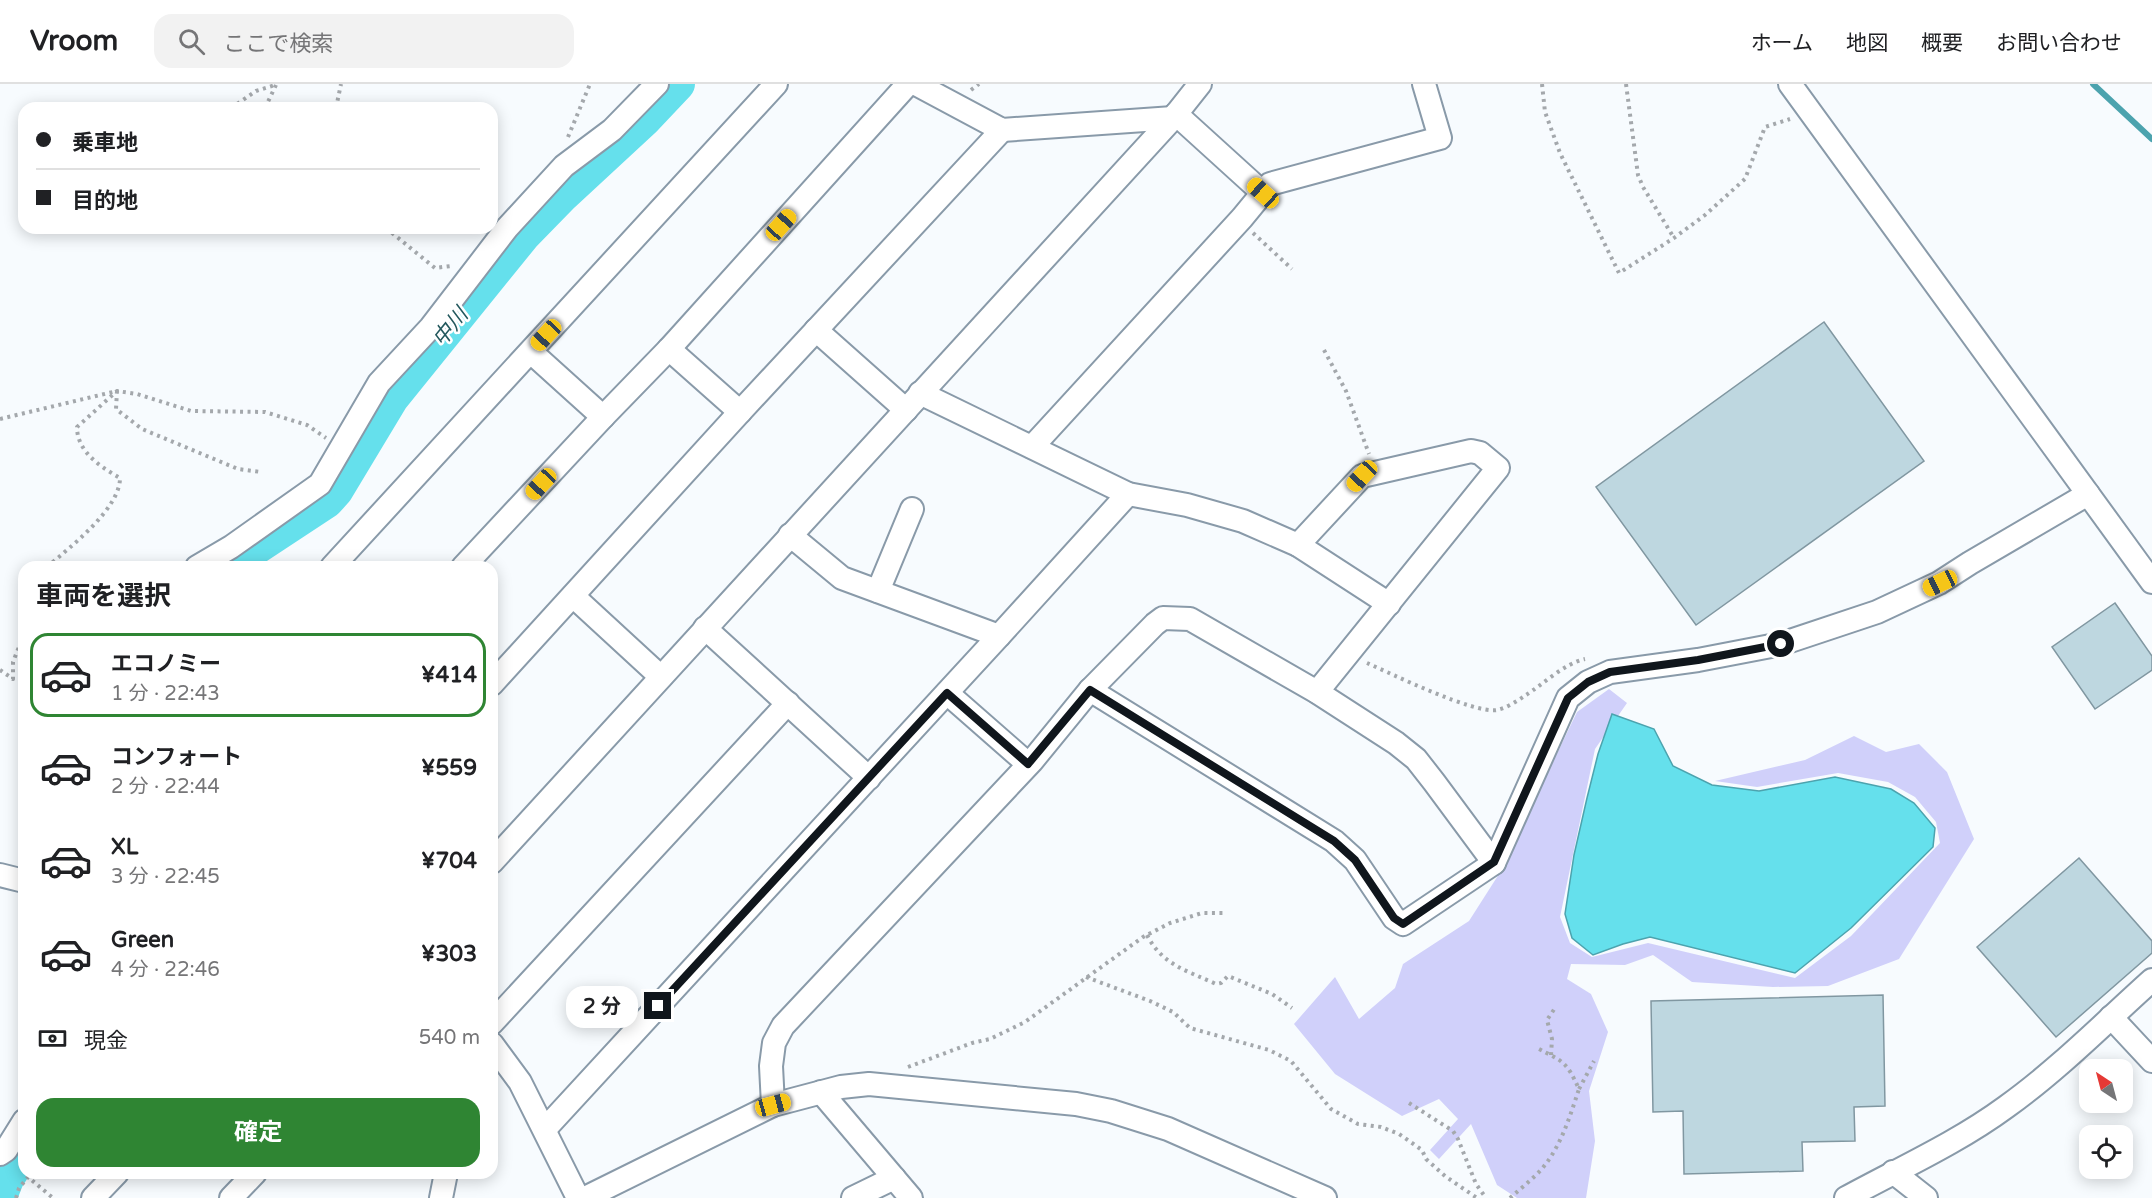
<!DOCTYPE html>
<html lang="ja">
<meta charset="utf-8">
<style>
body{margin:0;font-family:"Varela Round","Noto Sans JP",sans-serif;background:#f2f2f2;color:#202124;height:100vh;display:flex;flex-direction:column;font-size:22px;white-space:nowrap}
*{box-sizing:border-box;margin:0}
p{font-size:20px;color:#757577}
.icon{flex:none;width:33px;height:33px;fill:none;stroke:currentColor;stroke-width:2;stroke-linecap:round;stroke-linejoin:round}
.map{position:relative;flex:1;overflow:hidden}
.drawer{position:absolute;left:18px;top:477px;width:480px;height:618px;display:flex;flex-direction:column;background:#fff;border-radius:18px;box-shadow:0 3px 15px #0003}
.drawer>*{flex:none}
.hud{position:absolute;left:18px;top:18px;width:480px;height:132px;border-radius:18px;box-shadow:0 3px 15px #0003;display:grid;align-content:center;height:132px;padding:0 18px;background:#fff}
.needle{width:39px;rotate:324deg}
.controls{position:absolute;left:2079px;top:975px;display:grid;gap:12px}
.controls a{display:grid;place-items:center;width:54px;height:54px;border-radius:12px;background:#fff;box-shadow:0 3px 15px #0003;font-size:30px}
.end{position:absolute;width:27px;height:27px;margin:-14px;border:8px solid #10161c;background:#fff;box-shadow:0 0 0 3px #fff}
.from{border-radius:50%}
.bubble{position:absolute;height:42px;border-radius:18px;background:#fff;box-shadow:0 3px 15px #0003;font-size:20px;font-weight:700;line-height:42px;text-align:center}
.car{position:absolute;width:18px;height:36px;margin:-18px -9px;border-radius:8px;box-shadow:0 0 4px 2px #0007;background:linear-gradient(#f5c518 24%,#345 0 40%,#f5c518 0 76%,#345 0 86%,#f5c518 0)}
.hud b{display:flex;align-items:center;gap:21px;height:57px;font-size:22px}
.hud b+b{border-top:2px solid #e0e0e0}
.hud i{width:15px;height:15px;background:#202124}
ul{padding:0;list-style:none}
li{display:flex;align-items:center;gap:18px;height:84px;margin:0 12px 9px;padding:0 6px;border:3px solid transparent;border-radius:18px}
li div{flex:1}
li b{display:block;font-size:22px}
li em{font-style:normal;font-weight:700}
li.current{border-color:#2f8533}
li>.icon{width:54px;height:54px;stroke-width:1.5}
h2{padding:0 18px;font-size:27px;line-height:72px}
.pay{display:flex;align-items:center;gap:15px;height:66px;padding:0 18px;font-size:22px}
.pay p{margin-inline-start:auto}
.action{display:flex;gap:12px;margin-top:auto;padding:12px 18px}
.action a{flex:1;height:69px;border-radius:18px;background:#2f8533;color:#fff;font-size:24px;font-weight:700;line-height:69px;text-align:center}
header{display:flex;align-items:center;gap:36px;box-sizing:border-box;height:84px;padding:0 30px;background:#fff;border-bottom:2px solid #e0e0e0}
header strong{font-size:28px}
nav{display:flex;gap:33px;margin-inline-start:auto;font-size:21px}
.search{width:420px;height:54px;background:#f2f2f2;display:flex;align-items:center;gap:15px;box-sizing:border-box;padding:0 21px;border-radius:18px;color:#757577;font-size:22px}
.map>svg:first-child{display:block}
.green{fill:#d0d0fa}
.water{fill:#65e0ec;stroke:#4ca3ae;stroke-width:1.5}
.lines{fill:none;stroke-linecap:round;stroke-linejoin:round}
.stream{stroke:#4ca3ae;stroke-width:6}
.river{stroke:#65e0ec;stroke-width:34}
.building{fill:#bed7e0;stroke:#8097a1;stroke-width:1.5}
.minor-casing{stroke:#899aa9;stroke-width:26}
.path{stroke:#a4a8ac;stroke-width:4;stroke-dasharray:3 4.5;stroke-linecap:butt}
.minor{stroke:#fff;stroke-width:22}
.route{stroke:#10161c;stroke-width:8}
.labels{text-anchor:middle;stroke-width:5;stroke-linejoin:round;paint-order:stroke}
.water-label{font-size:21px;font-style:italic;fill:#23585d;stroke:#fff}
</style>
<header>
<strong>Vroom</strong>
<div class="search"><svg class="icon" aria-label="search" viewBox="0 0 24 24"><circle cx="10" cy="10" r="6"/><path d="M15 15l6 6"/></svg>ここで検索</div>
<nav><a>ホーム</a><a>地図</a><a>概要</a><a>お問い合わせ</a></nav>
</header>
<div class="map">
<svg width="2152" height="1114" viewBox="0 0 2152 1114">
<rect width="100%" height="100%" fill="#f7fbfe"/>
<path class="green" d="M1609,605L1627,619L1595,665L1560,833L1570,859L1592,873L1648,859L1795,894L1851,852L1940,759L1936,738L1915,713L1888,698L1838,689L1757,703L1715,697L1805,676L1854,652L1886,668L1919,660L1947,688L1974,755L1899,875L1828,902L1773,903L1692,898L1653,871L1625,881L1571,880L1567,895L1591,910L1608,948L1589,1007L1595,1057L1586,1114H1517L1497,1101L1471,1040L1439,1075L1430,1066L1458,1035L1439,1015L1402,1032L1335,990L1294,940L1335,893L1359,935L1395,904L1403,880L1469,837L1499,790L1577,628Z"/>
<path class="water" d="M1612,630L1654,645L1673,682L1712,701L1759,707L1835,693L1891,705L1914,719L1935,744L1933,763L1851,844L1795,889L1650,853L1623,860L1593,871L1572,854L1565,830L1574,771L1587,714L1598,670Z"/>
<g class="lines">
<path class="stream" d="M2093,0L2152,55"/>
<g class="river">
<path d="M227,483L327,417L336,407L392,314L523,152L563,111L644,36L678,0"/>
<path d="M0,1113L7,1095L24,1068"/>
</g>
</g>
<g class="building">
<path d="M1824,238L1924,377L1696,541L1596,403Z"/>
<path d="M2115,519L2152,572V586L2095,625L2052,563Z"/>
<path d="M2079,774L2152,857V869L2056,953L1977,863Z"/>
<path d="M1883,911L1885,1022L1854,1023L1855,1057L1802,1058L1803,1087L1684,1090L1683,1027L1653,1028L1651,917Z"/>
</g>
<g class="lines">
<g class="minor-casing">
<g id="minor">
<path d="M916,0L1002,46L1173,34"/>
<path d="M1790,0L2152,498"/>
<path d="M1176,30L1263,109"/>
<path d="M816,246L906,326"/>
<path d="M669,265L740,328"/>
<path d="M531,268L603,333"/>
<path d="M920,309L1128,410L1187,421L1243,437L1298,461L1362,392L1471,367L1480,369L1498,384L1317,608"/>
<path d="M1032,363L1242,134L1270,100L1440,54L1424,0"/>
<path d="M790,451L842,494L999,552"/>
<path d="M1298,461L1389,520"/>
<path d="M197,483L231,463L320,400L379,299L431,243L507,144L564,82L612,46L657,0"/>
<path d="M332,483L776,0"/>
<path d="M463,483L603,333L669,265L908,0"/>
<path d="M878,507L912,425"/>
<path d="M573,512L661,593"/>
<path d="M705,544L869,694"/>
<path d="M492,600L740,328L1002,46"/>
<path d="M1090,606L1334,757L1355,776L1394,834L1403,840L1494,779L1568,614L1588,598L1610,588L1698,576L1781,560L1877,528L1939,499L1970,479L2088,410"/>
<path d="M947,609L1028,680"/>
<path d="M492,778L1173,34L1200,0"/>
<path d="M0,791L24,797"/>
<path d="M2111,933L2152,977"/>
<path d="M492,939L788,619"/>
<path d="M492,960L520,998L578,1114"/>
<path d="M821,1008L911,1114"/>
<path d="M773,1021L771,982L774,959L783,942L1032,677L1090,606L1155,540L1163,534L1190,535L1317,608L1396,659L1416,675L1434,698L1494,779"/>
<path d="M545,1045L999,552L1128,410"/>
<path d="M0,1070L6,1066L24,1037"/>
<path d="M1893,1088L1926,1114"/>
<path d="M93,1114L117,1089"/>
<path d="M231,1114L255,1089"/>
<path d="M441,1114L446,1089"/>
<path d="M585,1114L773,1021L841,1003L869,1000L1076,1020L1111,1027L1168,1045L1325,1114"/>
<path d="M853,1114L894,1094"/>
<path d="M1846,1114C1899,1085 1957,1059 2006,1023C2059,985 2104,939 2152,896"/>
</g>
</g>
<g class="path">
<path d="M1542,0L1545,28L1560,69L1619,189L1674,154L1705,131L1745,95L1765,43L1790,35"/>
<path d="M1626,0L1638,91L1643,103L1674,154"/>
<path d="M971,6L979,0"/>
<path d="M231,24L256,7L275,1"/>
<path d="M265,24L276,1"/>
<path d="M336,24L341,0"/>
<path d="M568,53L590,0"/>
<path d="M386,144L435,184L451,182"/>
<path d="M1253,149L1292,185"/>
<path d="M1324,266L1346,307L1369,370"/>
<path d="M0,335L117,307L116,325L142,345L238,385L261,388"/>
<path d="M47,483C69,464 120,425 120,394C101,383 77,368 77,343L117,307L137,310L191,327L265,328L307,341L326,354"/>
<path d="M1367,579C1392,590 1474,630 1497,626C1507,624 1517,617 1526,611C1542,601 1565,579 1585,575"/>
<path d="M0,586L13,595V578L24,550"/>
<path d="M1147,851C1162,881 1188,887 1216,900L1221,899L1228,892L1272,910L1292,924"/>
<path d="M1086,893L1150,917L1173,928L1190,944L1269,966L1291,977L1331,1025L1358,1040L1381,1043L1399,1050L1422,1066L1426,1075L1445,1092L1477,1114"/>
<path d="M1551,971L1552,955L1547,936L1555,924"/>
<path d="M908,983L972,959L990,955L1025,938L1143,853L1170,839L1202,829H1226"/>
<path d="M1579,1005L1594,977"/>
<path d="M1409,1019L1453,1047L1458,1055L1476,1100L1486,1114"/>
<path d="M16,1114L19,1104L28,1093L53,1114"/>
<path d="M1510,1114C1519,1106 1529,1098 1538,1089C1560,1066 1569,1035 1579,1005C1566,977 1564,978 1537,964"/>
</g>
<use href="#minor" class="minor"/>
</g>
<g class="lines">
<path class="route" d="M658,922L947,609L1028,680L1090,606L1334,757L1355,776L1394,834L1403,840L1494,778L1568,614L1588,598L1610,588L1698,576L1781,560"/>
</g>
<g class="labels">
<g class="water-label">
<text transform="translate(450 243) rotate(-51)" y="7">中川</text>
</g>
</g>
</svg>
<div class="controls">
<a><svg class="needle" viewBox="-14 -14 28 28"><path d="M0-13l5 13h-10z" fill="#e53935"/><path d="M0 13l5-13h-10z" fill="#757577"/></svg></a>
<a><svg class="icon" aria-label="locate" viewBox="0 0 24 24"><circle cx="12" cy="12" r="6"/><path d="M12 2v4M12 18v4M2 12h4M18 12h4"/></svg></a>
</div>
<i class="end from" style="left:1781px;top:560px"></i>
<i class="end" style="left:658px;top:922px"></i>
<div class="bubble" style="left:566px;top:902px;width:72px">2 分</div>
<i class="car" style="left:1263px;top:109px;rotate:312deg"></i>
<i class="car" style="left:781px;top:141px;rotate:42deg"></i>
<i class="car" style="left:546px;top:251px;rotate:223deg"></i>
<i class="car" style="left:1362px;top:392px;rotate:223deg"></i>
<i class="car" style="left:541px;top:400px;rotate:223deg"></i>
<i class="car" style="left:1940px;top:499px;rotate:245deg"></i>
<i class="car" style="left:773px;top:1021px;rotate:75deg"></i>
<div class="hud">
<b><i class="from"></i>乗車地</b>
<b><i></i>目的地</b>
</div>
<section class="drawer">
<h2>車両を選択</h2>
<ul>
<li class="current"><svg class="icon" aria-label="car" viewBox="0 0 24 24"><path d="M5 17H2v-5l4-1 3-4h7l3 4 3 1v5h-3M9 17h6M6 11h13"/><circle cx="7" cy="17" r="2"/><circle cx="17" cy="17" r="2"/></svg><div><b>エコノミー</b><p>1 分 · 22:43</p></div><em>¥414</em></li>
<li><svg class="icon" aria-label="car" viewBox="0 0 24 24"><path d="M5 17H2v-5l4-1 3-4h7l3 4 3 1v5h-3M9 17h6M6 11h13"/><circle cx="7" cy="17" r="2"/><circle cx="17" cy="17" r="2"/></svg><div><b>コンフォート</b><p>2 分 · 22:44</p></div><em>¥559</em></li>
<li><svg class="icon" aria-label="car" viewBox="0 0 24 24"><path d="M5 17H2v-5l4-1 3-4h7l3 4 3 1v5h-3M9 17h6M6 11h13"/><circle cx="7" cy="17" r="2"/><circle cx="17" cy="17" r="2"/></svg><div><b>XL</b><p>3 分 · 22:45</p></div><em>¥704</em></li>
<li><svg class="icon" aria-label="car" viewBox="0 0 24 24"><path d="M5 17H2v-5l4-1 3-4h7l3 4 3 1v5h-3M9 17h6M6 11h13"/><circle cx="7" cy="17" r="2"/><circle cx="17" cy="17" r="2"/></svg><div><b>Green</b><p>4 分 · 22:46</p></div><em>¥303</em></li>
</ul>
<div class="pay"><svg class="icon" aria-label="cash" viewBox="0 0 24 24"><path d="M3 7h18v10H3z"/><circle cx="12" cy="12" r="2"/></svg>現金<p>540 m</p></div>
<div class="action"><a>確定</a></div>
</section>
</div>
